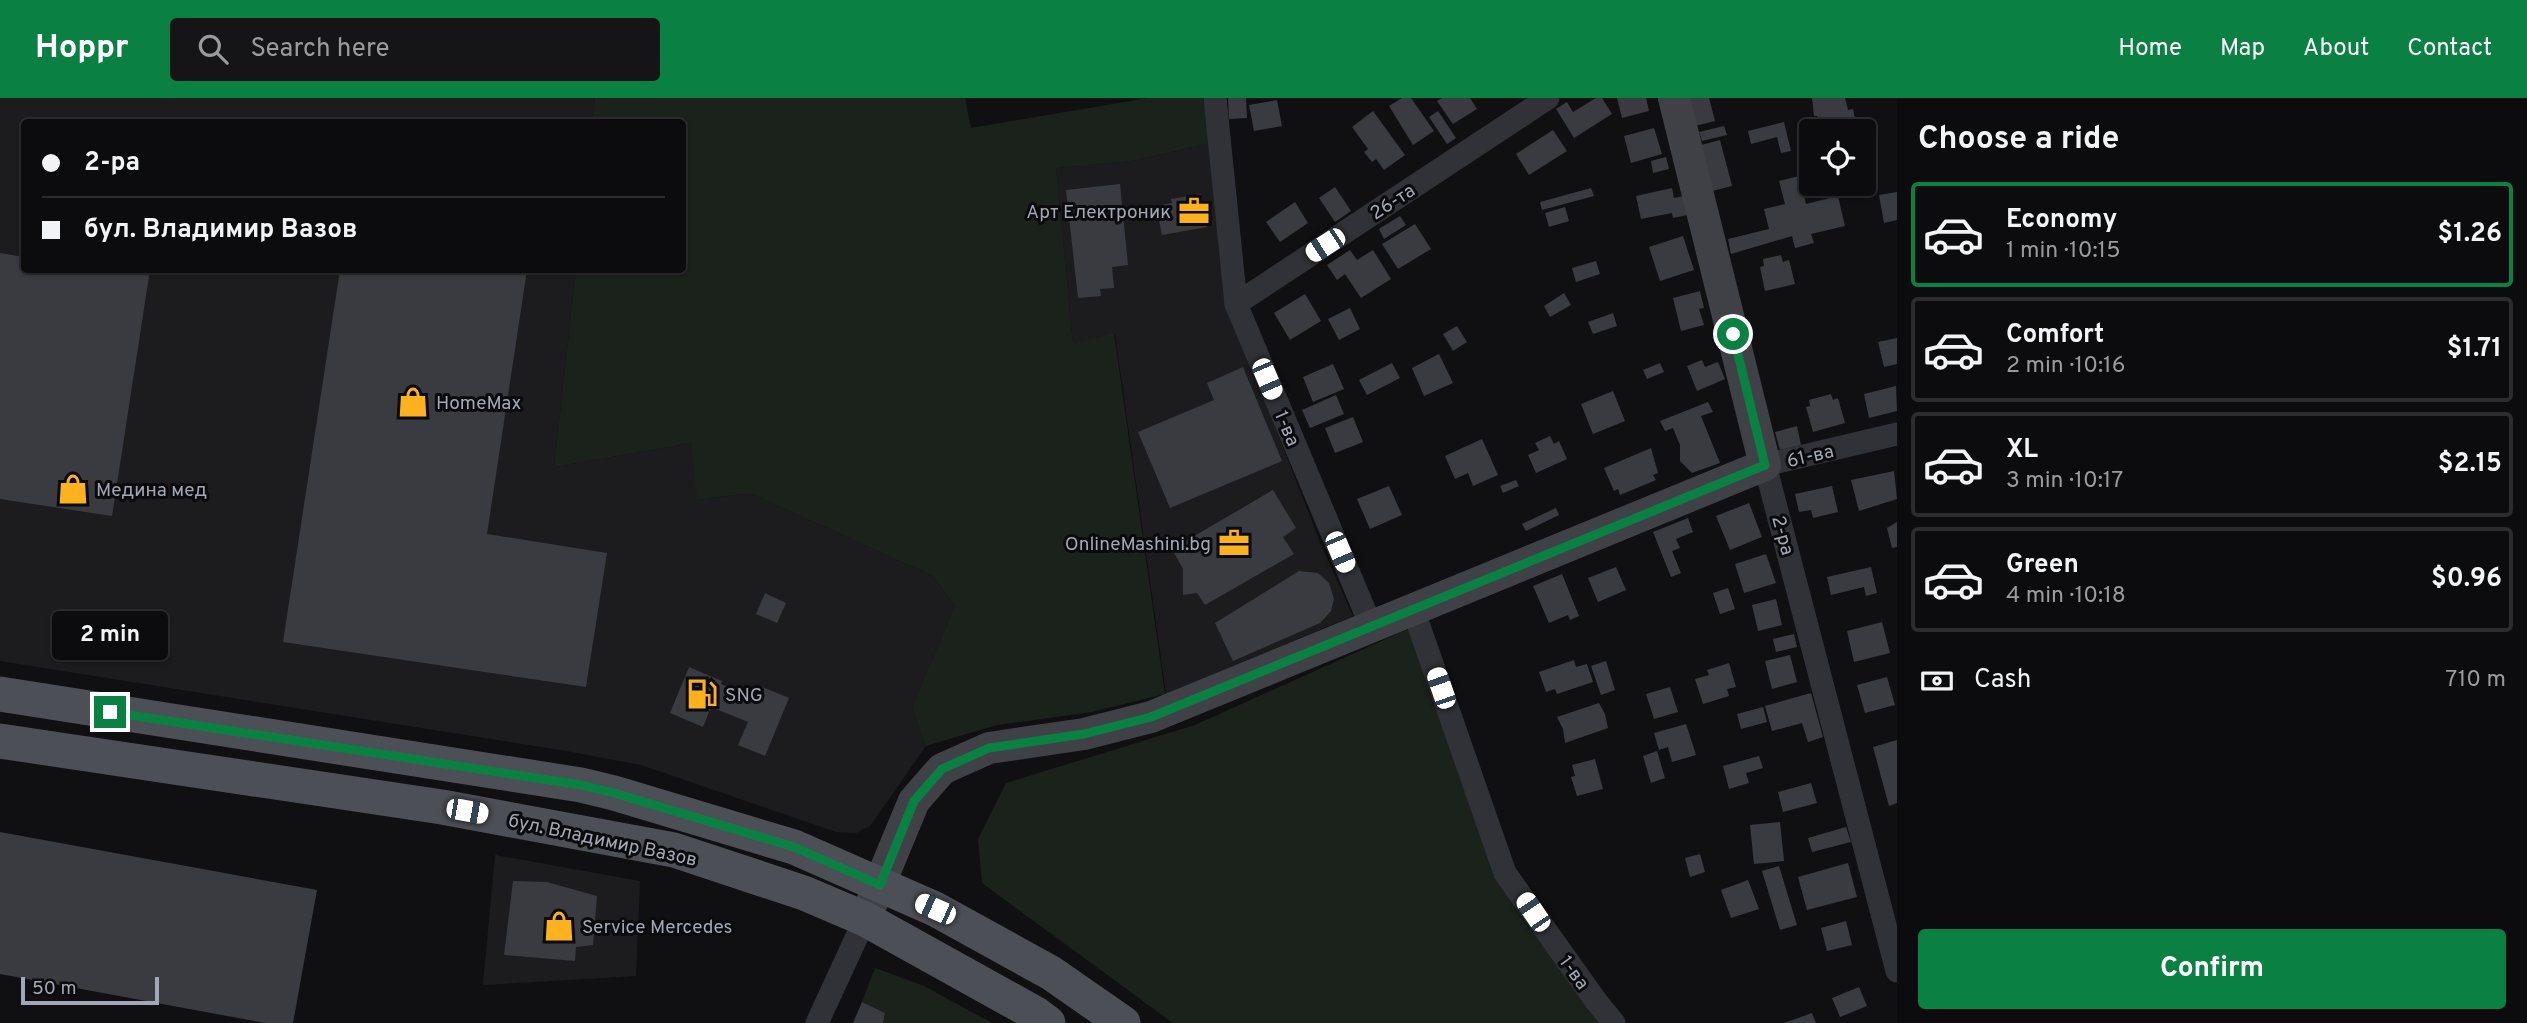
<!DOCTYPE html>
<meta charset="utf-8">
<style>
body{margin:0;font-family:Overpass,sans-serif;background:#151517;color:#f1f3f6;height:100vh;display:flex;flex-direction:column;font-size:26px;white-space:nowrap}
*{box-sizing:border-box;margin:0}
p{font-size:23px;color:#9a9b9e}
.icon{flex:none;width:38px;height:38px;fill:none;stroke:currentColor;stroke-width:2;stroke-linecap:round;stroke-linejoin:round}
.map{position:relative;flex:1;overflow:hidden}
.details{display:flex;flex-direction:column;background:#0c0c0e;width:630px}
.details>*{flex:none}
.top-card{position:absolute;left:21px;top:21px;width:665px;height:154px;border-radius:7px;box-shadow:0 2px 5px #0004,0 0 0 2px #2c2c2e;display:grid;align-content:center;height:154px;padding:0 21px;background:#0c0c0e}
.controls{position:absolute;left:1799px;top:21px;display:grid;gap:14px}
.controls a{display:grid;place-items:center;width:77px;height:77px;border-radius:7px;background:#0c0c0e;box-shadow:0 2px 5px #0004,0 0 0 2px #2c2c2e;font-size:35px}
.scale{position:absolute;left:21px;bottom:18px;width:138px;box-sizing:border-box;padding-left:7px;border:4px solid #a1a7b4;border-top:0;font-size:19px;line-height:24px;white-space:nowrap;color:#a1a7b4;-webkit-text-stroke:5px #0b0b0d;paint-order:stroke}
.end{position:absolute;width:32px;height:32px;margin:-16px;border:9px solid #0b8043;background:#fff;box-shadow:0 0 0 4px #fff}
.from{border-radius:50%}
.bubble{position:absolute;height:49px;border-radius:7px;background:#0c0c0e;box-shadow:0 2px 5px #0004,0 0 0 2px #2c2c2e;font-size:23px;font-weight:700;line-height:49px;text-align:center}
.car{position:absolute;width:21px;height:42px;margin:-21px -10px;border-radius:9px;box-shadow:0 0 5px 2px #0007;background:linear-gradient(#fff 24%,#345 0 40%,#fff 0 76%,#345 0 86%,#fff 0)}
.top-card b{display:flex;align-items:center;gap:24px;height:66px;font-size:26px}
.top-card b+b{border-top:2px solid #2c2c2e}
.top-card i{width:18px;height:18px;background:#f1f3f6}
ul{padding:0;list-style:none}
li{display:flex;align-items:center;gap:21px;height:105px;margin:0 14px 10px;padding:0 7px;border:4px solid #2c2c2e;border-radius:7px}
li div{flex:1}
li b{display:block;font-size:26px}
li em{font-style:normal;font-weight:700}
li.selected{border-color:#0b8043}
li>.icon{width:63px;height:63px;stroke-width:1.5}
h2{padding:0 21px;font-size:32px;line-height:84px}
.pay{display:flex;align-items:center;gap:18px;height:77px;padding:0 21px;font-size:26px}
.pay p{margin-inline-start:auto}
.action{display:flex;gap:14px;margin-top:auto;padding:14px 21px}
.action a{flex:1;height:80px;border-radius:7px;background:#0b8043;color:#fff;font-size:28px;font-weight:700;line-height:80px;text-align:center}
header{display:flex;align-items:center;gap:42px;box-sizing:border-box;height:98px;padding:0 35px;background:#0b8043;color:#fff}
header strong{font-size:33px}
nav{display:flex;gap:38px;margin-inline-start:auto;font-size:24px}
.search{width:490px;height:63px;background:#151517;display:flex;align-items:center;gap:18px;box-sizing:border-box;padding:0 24px;border-radius:7px;color:#9a9b9e;font-size:26px}
main{display:flex;flex:1;min-height:0}
.map>svg:first-child{display:block}
.built{fill:#1c1c1f}
.green{fill:#1b221c}
.building{fill:#3a3b40}
.lines{fill:none;stroke-linecap:round;stroke-linejoin:round}
.street{stroke:#313237;stroke-width:23}
.secondary{stroke:#3f4147;stroke-width:32}
.primary{stroke:#4d4f56;stroke-width:35}
.route{stroke:#0b8043;stroke-width:9}
.labels{text-anchor:middle;stroke-width:6;stroke-linejoin:round;paint-order:stroke}
.street-label{font-size:19px;fill:#a1a7b4;stroke:#0b0b0d}
.poi-label{font-size:19px;fill:#a1a7b4;stroke:#0b0b0d;text-anchor:start}
</style>
<header>
<strong>Hoppr</strong>
<div class="search"><svg class="icon" aria-label="search" viewBox="0 0 24 24"><circle cx="10" cy="10" r="6"/><path d="M15 15l6 6"/></svg>Search here</div>
<nav><a>Home</a><a>Map</a><a>About</a><a>Contact</a></nav>
</header>
<main>
<div class="map">
<svg width="1897" height="925" viewBox="0 0 1897 925">
<rect width="100%" height="100%" fill="#101012"/>
<g class="built">
<path d="M0,0H595L592,24H24V172H576L554,369L691,345L698,402L750,395L933,478L955,508L912,609L926,648L870,728L856,735L836,734L641,667L566,653L0,563Z"/>
<path d="M1210,45L1227,207L1322,449L1353,518L1166,596L1115,236L1073,247L1056,70L1132,63Z"/>
<path d="M495,757L640,783L636,878L483,887Z"/>
</g>
<g class="green">
<path d="M595,0H965L971,30L1148,0H1203L1210,45L1132,63L1056,70L1073,246L1114,235L1165,596L1092,614L997,627L926,648L912,609L955,508L933,478L750,395L697,402L691,345L554,369L576,172H682V24H592Z"/>
<path d="M1406,532L1416,533L1496,765L1608,925H1173L982,785L978,741L1006,685L1195,627Z"/>
<path d="M875,870L924,888L992,925H883L885,915L862,904Z"/>
</g>
<g class="building">
<path d="M1228,0H1246L1247,20L1229,21Z"/>
<path d="M1402,0H1411L1434,33L1413,47L1389,8Z"/>
<path d="M1442,0H1470L1477,11L1453,26L1437,3Z"/>
<path d="M1596,0H1602L1612,16L1574,40L1556,11L1567,4L1573,14Z"/>
<path d="M1617,0H1646L1649,13L1622,20Z"/>
<path d="M1688,0H1709L1715,23L1695,28Z"/>
<path d="M1812,0H1845L1848,12L1853,11L1857,29L1815,33L1814,29L1819,28L1817,18H1814Z"/>
<path d="M1277,2L1282,28L1254,33L1249,7Z"/>
<path d="M1373,13L1405,57L1384,72L1376,61L1372,64L1364,54L1368,51L1352,29Z"/>
<path d="M1438,13L1456,40L1447,46L1429,19Z"/>
<path d="M1784,24L1791,53L1781,55L1777,39L1751,46L1748,33Z"/>
<path d="M1724,28L1727,37L1702,43L1699,34Z"/>
<path d="M1654,30L1662,56L1631,65L1624,38Z"/>
<path d="M1553,32L1567,53L1529,77L1516,56Z"/>
<path d="M1720,42L1732,88L1712,93L1701,47Z"/>
<path d="M1666,59L1669,71L1653,75L1651,63Z"/>
<path d="M1799,78L1806,106L1838,98L1845,128L1811,136L1814,145L1795,150L1792,138L1731,156L1728,141L1769,131L1764,111L1785,106L1779,83Z"/>
<path d="M1120,86L1128,167L1112,169L1114,190L1100,191L1101,198L1078,200L1066,92Z"/>
<path d="M1335,89L1351,113L1335,124L1319,100Z"/>
<path d="M1591,90L1594,98L1542,112L1540,104Z"/>
<path d="M1672,90L1674,100L1688,97L1692,116L1673,120L1672,115L1641,121L1636,98Z"/>
<path d="M1897,94V122L1884,125L1879,97Z"/>
<path d="M1201,96L1207,129L1162,137L1156,108L1172,105L1171,101Z"/>
<path d="M1295,104L1308,125L1280,144L1266,124Z"/>
<path d="M1565,109L1569,123L1549,129L1545,115Z"/>
<path d="M1400,118L1406,127L1384,141L1379,131Z"/>
<path d="M1415,126L1431,151L1398,171L1382,146Z"/>
<path d="M1683,138L1694,172L1660,183L1649,149Z"/>
<path d="M1350,152L1357,162L1373,152L1391,181L1361,200L1345,176L1337,182L1327,167Z"/>
<path d="M0,155L24,159V172H150L112,418L0,401Z"/>
<path d="M1781,157L1783,164L1789,162L1795,186L1765,193L1760,169L1764,168L1763,161Z"/>
<path d="M1596,163L1600,176L1576,184L1572,170Z"/>
<path d="M340,172H527L487,436L607,455L586,589L283,544Z"/>
<path d="M1700,193L1704,210L1699,211L1704,227L1681,233L1673,200Z"/>
<path d="M1564,195L1571,207L1550,219L1544,208Z"/>
<path d="M1305,196L1321,223L1290,242L1274,215Z"/>
<path d="M1350,210L1360,231L1339,242L1328,221Z"/>
<path d="M1613,215L1617,228L1593,236L1588,224Z"/>
<path d="M1457,228L1467,244L1453,253L1443,236Z"/>
<path d="M1897,240V266L1884,269L1878,244Z"/>
<path d="M1439,256L1453,285L1424,298L1412,270Z"/>
<path d="M1702,262L1705,269L1718,264L1725,281L1697,293L1687,268Z"/>
<path d="M1392,265L1400,280L1367,297L1359,282Z"/>
<path d="M1660,265L1664,274L1647,281L1643,272Z"/>
<path d="M1333,266L1344,291L1313,304L1303,279Z"/>
<path d="M1243,269L1282,363L1170,410L1138,334L1214,302L1207,285Z"/>
<path d="M1896,288L1897,313L1869,320L1864,296Z"/>
<path d="M1613,293L1625,323L1593,336L1581,306Z"/>
<path d="M1831,296L1833,302L1838,300L1845,325L1813,334L1806,309L1810,308L1809,302Z"/>
<path d="M1336,297L1344,316L1310,330L1302,312Z"/>
<path d="M1708,304L1713,314L1701,318L1720,365L1692,375L1680,363V347L1673,330L1665,333L1660,323Z"/>
<path d="M1353,319L1363,344L1335,355L1325,330Z"/>
<path d="M1797,328L1801,347L1780,352L1775,334Z"/>
<path d="M1550,338L1554,346L1559,343L1567,361L1536,375L1528,357L1539,352L1535,345Z"/>
<path d="M1482,341L1498,377L1473,388L1468,375L1455,381L1445,358Z"/>
<path d="M1651,350L1658,375L1653,377L1656,382L1620,397L1618,391L1614,393L1604,370Z"/>
<path d="M1894,373L1897,401L1859,413L1851,382Z"/>
<path d="M1516,382L1519,388L1503,395L1500,388Z"/>
<path d="M1389,388L1402,417L1370,431L1357,401Z"/>
<path d="M1832,388L1838,414L1813,420L1811,412L1799,414L1795,396Z"/>
<path d="M1273,392L1296,430L1283,439L1294,456L1205,507L1197,495L1183,497V471L1172,451Z"/>
<path d="M1749,405L1762,439L1730,452L1716,418Z"/>
<path d="M1556,410L1559,417L1526,433L1522,426Z"/>
<path d="M1688,420L1693,434L1676,441L1680,450L1672,453L1681,475L1671,479L1653,434Z"/>
<path d="M1897,424V449L1892,450L1887,430Z"/>
<path d="M1766,456L1776,485L1744,495L1735,466Z"/>
<path d="M1616,469L1626,492L1598,504L1588,480Z"/>
<path d="M1871,469L1877,495L1866,498L1864,489L1831,497L1827,479Z"/>
<path d="M1299,473L1318,475L1329,485L1334,501L1331,513L1320,525L1233,563L1215,525Z"/>
<path d="M1562,476L1579,518L1570,522L1568,517L1549,525L1533,488Z"/>
<path d="M1728,490L1735,511L1720,516L1713,495Z"/>
<path d="M765,495L786,505L777,525L756,516Z"/>
<path d="M1776,501L1782,527L1758,533L1752,507Z"/>
<path d="M1882,524L1890,555L1854,564L1847,533Z"/>
<path d="M1794,536L1797,549L1776,554L1773,541Z"/>
<path d="M1790,557L1797,584L1772,591L1765,563Z"/>
<path d="M1574,562L1576,569L1587,566L1593,584L1557,596L1555,591L1546,594L1539,574Z"/>
<path d="M1606,563L1615,592L1601,597L1591,568Z"/>
<path d="M1729,565L1736,589L1727,591L1729,598L1703,606L1695,581L1709,577L1707,572Z"/>
<path d="M689,569L722,583L721,586L755,600L760,588L789,600L765,658L738,647L748,624L711,609L703,629L670,615Z"/>
<path d="M1887,579L1895,607L1865,615L1857,587Z"/>
<path d="M1670,589L1678,614L1654,621L1646,596Z"/>
<path d="M1811,595L1823,639L1808,644L1802,625L1772,633L1765,608Z"/>
<path d="M1599,605L1605,616L1608,630L1565,645L1563,631L1557,619Z"/>
<path d="M1763,609L1767,624L1741,631L1737,616Z"/>
<path d="M1686,626L1696,657L1672,664L1668,649L1659,652L1654,635Z"/>
<path d="M1897,642V705L1889,708L1873,649Z"/>
<path d="M1657,653L1665,680L1651,685L1643,658Z"/>
<path d="M1759,658L1763,670L1746,675L1749,685L1729,691L1723,668Z"/>
<path d="M1595,661L1603,691L1577,698L1571,679L1575,678L1572,667Z"/>
<path d="M1811,685L1817,705L1783,714L1778,694Z"/>
<path d="M1780,724L1784,763L1754,766L1750,727Z"/>
<path d="M1846,729L1851,744L1812,754L1808,740Z"/>
<path d="M0,734L317,792L293,925H265L0,876Z"/>
<path d="M1700,756L1705,774L1690,779L1685,760Z"/>
<path d="M1848,765L1857,799L1807,812L1798,779Z"/>
<path d="M1779,768L1797,827L1780,832L1762,773Z"/>
<path d="M1748,782L1759,811L1731,820L1721,792Z"/>
<path d="M513,783L547,784L597,798L593,847L576,849L575,863L504,857Z"/>
<path d="M1846,823L1852,847L1827,853L1821,830Z"/>
<path d="M1859,889L1867,908L1840,919L1832,900Z"/>
<path d="M862,904L885,915L883,925H853Z"/>
<path d="M1812,915L1816,925H1784Z"/>
</g>
<g class="lines">
<g class="street">
<path d="M1215,0L1236,206L1371,528"/>
<path d="M1236,206L1548,0"/>
<path d="M1897,336L1765,367L1897,873"/>
<path d="M1413,511L1505,775L1596,903L1614,925"/>
<path d="M817,925L865,821"/>
</g>
<path class="secondary" d="M865,821L914,703L942,671L989,650L1084,636L1151,619L1765,367L1674,0"/>
<g class="primary">
<path d="M0,596L581,687L614,695L794,749L935,811L1051,875L1123,925"/>
<path d="M0,643L442,709L674,752L804,795L865,821L1036,916L1048,925"/>
</g>
</g>
<g class="lines">
<path class="route" d="M110,614L581,687L614,695L794,749L880,787L914,703L942,671L989,650L1084,636L1151,619L1765,367L1733,236"/>
</g>
<defs>
<g id="office-bare" transform="scale(2.415)"><path d="M-6-3h4V-5.5h4V-3h4V5H-6ZM-1-4.5V-3h2v-1.5ZM-6 0V1H6V0Z" fill="#fcb11f" stroke="#0b0b0d" stroke-width="2.5" paint-order="stroke"/></g>
<g id="shop-bare" transform="scale(2.415)"><path d="M-5-2.5h2.3a2.7 3.5 0 0 1 5.4 0H5L5.5 6h-11ZM-1.5-2.5h3a1.5 2.3 0 0 0-3 0Z" fill="#fcb11f" stroke="#0b0b0d" stroke-width="2.5" paint-order="stroke"/></g>
<g id="fuel-bare" transform="scale(2.415)"><path d="M-5.5-6h7V0h2V4h1.3V-2.5L3-4.5l.8-.8L6-3V5H2.5V1h-1V6h-7ZM-4.2-4.7v3.2H.2V-4.7Z" fill="#fcb11f" stroke="#0b0b0d" stroke-width="2.5" paint-order="stroke"/></g>
</defs>
<g fill-rule="evenodd">
<use href="#office-bare" x="1194" y="113"/>
<use href="#shop-bare" x="413" y="304"/>
<use href="#shop-bare" x="73" y="391"/>
<use href="#office-bare" x="1234" y="445"/>
<use href="#fuel-bare" x="702" y="596"/>
<use href="#shop-bare" x="559" y="828"/>
</g>
<g class="labels">
<g class="street-label">
<text transform="translate(1392 103) rotate(-33)" y="7">26-та</text>
<text transform="translate(1288 330) rotate(67)" y="7">1-ва</text>
<text transform="translate(1810 357) rotate(-13)" y="7">61-ва</text>
<text transform="translate(1784 437) rotate(75)" y="7">2-ра</text>
<text transform="translate(603 741) rotate(12)" y="7">бул. Владимир Вазов</text>
<text transform="translate(1575 874) rotate(54)" y="7">1-ва</text>
</g>
<g class="poi-label">
<text x="1171" y="120" text-anchor="end">Арт Електроник</text>
<text x="436" y="311">HomeMax</text>
<text x="96" y="398">Медина мед</text>
<text x="1211" y="452" text-anchor="end">ОnlineMashini.bg</text>
<text x="725" y="603">SNG</text>
<text x="582" y="835">Service Mercedes</text>
</g>
</g>
</svg>
<div class="controls">
<a><svg class="icon" aria-label="locate" viewBox="0 0 24 24"><circle cx="12" cy="12" r="6"/><path d="M12 2v4M12 18v4M2 12h4M18 12h4"/></svg></a>
</div>
<div class="scale">50 m</div>
<i class="end from" style="left:1733px;top:236px"></i>
<i class="end" style="left:110px;top:614px"></i>
<div class="bubble" style="left:52px;top:513px;width:116px">2 min</div>
<i class="car" style="left:1325px;top:147px;rotate:237deg"></i>
<i class="car" style="left:1267px;top:281px;rotate:157deg"></i>
<i class="car" style="left:1340px;top:454px;rotate:157deg"></i>
<i class="car" style="left:1441px;top:590px;rotate:341deg"></i>
<i class="car" style="left:467px;top:713px;rotate:100deg"></i>
<i class="car" style="left:935px;top:811px;rotate:294deg"></i>
<i class="car" style="left:1533px;top:814px;rotate:326deg"></i>
<div class="top-card">
<b><i class="from"></i>2-ра</b>
<b><i></i>бул. Владимир Вазов</b>
</div>
</div>
<section class="details">
<h2>Choose a ride</h2>
<ul>
<li class="selected"><svg class="icon" aria-label="car" viewBox="0 0 24 24"><path d="M5 17H2v-5l4-1 3-4h7l3 4 3 1v5h-3M9 17h6M6 11h13"/><circle cx="7" cy="17" r="2"/><circle cx="17" cy="17" r="2"/></svg><div><b>Economy</b><p>1 min · 10:15</p></div><em>$1.26</em></li>
<li><svg class="icon" aria-label="car" viewBox="0 0 24 24"><path d="M5 17H2v-5l4-1 3-4h7l3 4 3 1v5h-3M9 17h6M6 11h13"/><circle cx="7" cy="17" r="2"/><circle cx="17" cy="17" r="2"/></svg><div><b>Comfort</b><p>2 min · 10:16</p></div><em>$1.71</em></li>
<li><svg class="icon" aria-label="car" viewBox="0 0 24 24"><path d="M5 17H2v-5l4-1 3-4h7l3 4 3 1v5h-3M9 17h6M6 11h13"/><circle cx="7" cy="17" r="2"/><circle cx="17" cy="17" r="2"/></svg><div><b>XL</b><p>3 min · 10:17</p></div><em>$2.15</em></li>
<li><svg class="icon" aria-label="car" viewBox="0 0 24 24"><path d="M5 17H2v-5l4-1 3-4h7l3 4 3 1v5h-3M9 17h6M6 11h13"/><circle cx="7" cy="17" r="2"/><circle cx="17" cy="17" r="2"/></svg><div><b>Green</b><p>4 min · 10:18</p></div><em>$0.96</em></li>
</ul>
<div class="pay"><svg class="icon" aria-label="cash" viewBox="0 0 24 24"><path d="M3 7h18v10H3z"/><circle cx="12" cy="12" r="2"/></svg>Cash<p>710 m</p></div>
<div class="action"><a>Confirm</a></div>
</section>
</main>
